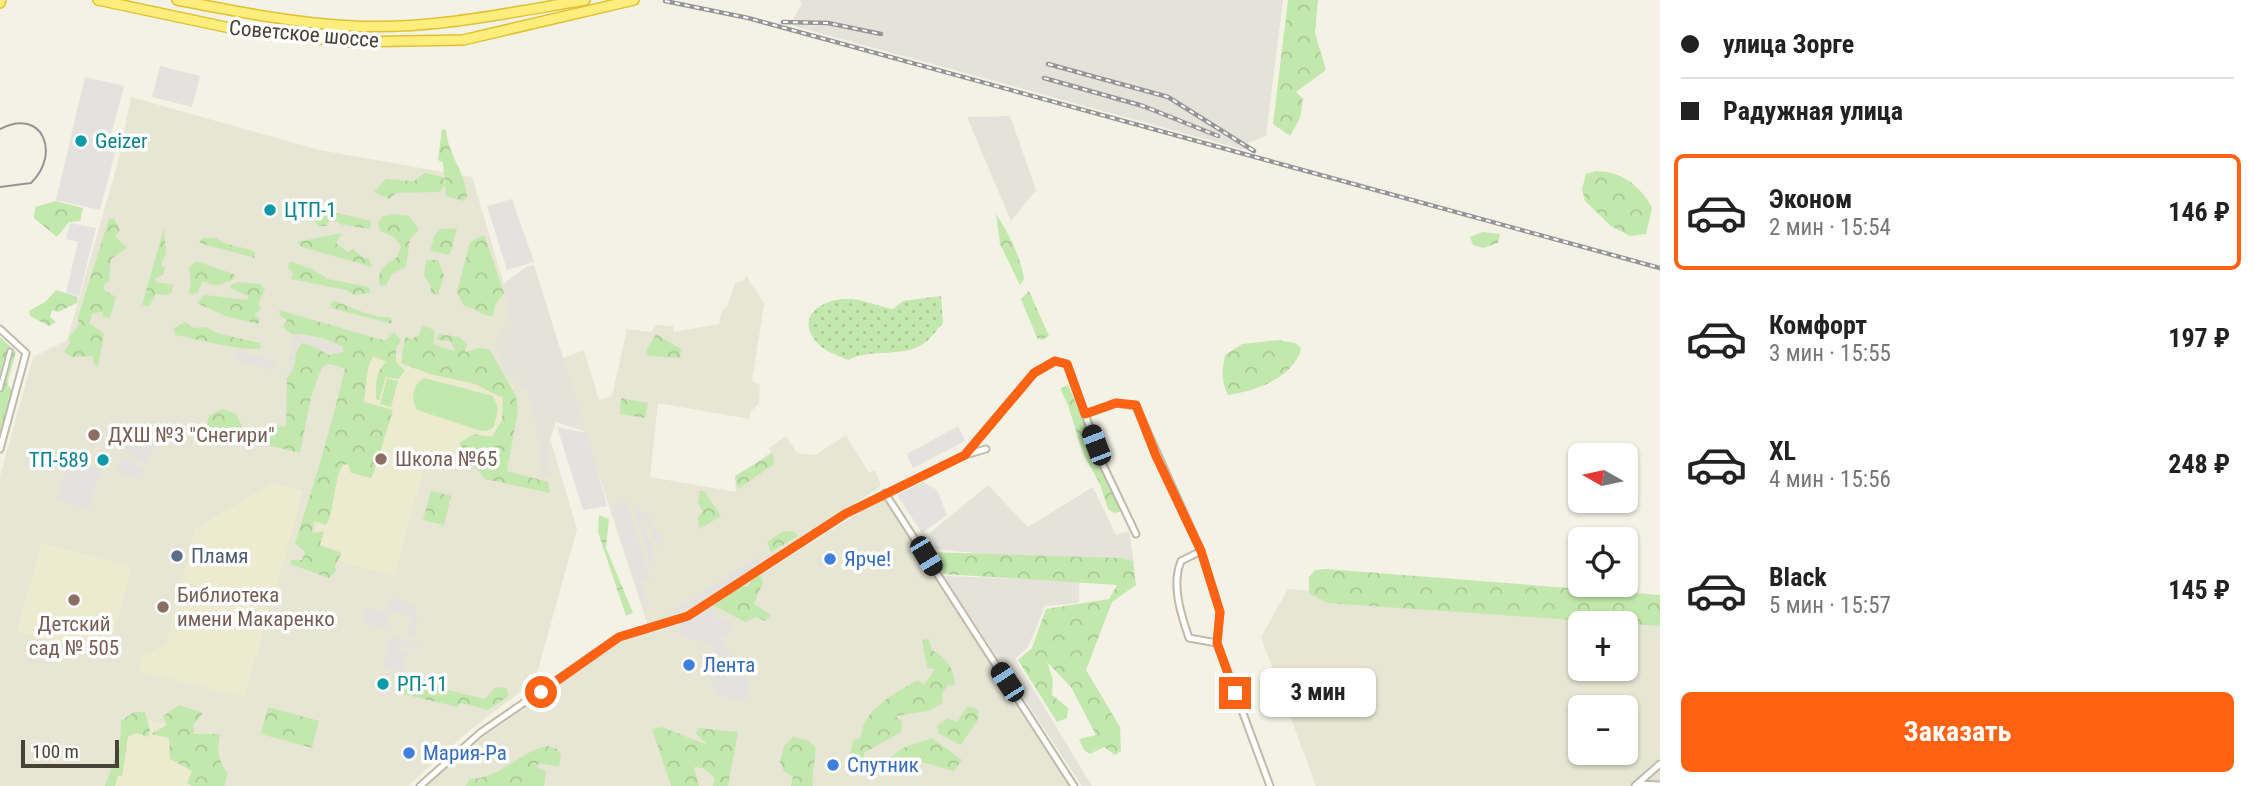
<!DOCTYPE html>
<html lang="ru">
<meta charset="utf-8">
<style>
body{margin:0;font-family:"Roboto Condensed",sans-serif;background:#f6f6f6;color:#222;height:100vh;display:flex;flex-direction:column;font-size:26px;white-space:nowrap}
*{box-sizing:border-box;margin:0}
p{font-size:23px;color:#767676}
.icon{flex:none;width:38px;height:38px;fill:none;stroke:currentColor;stroke-width:2;stroke-linecap:round;stroke-linejoin:round}
.map{position:relative;flex:1;overflow:hidden}
.drawer{display:flex;flex-direction:column;background:#fff;width:595px}
.drawer>*{flex:none}
.hud{display:grid;align-content:center;height:154px;padding:0 21px;background:#fff}
.needle{width:46px;rotate:279deg}
.fabs{position:absolute;left:1568px;top:443px;display:grid;gap:14px}
.fabs a{display:grid;place-items:center;width:70px;height:70px;border-radius:10px;background:#fff;box-shadow:0 2px 5px #0004;font-size:35px}
.scale{position:absolute;left:21px;bottom:18px;width:98px;box-sizing:border-box;padding-left:7px;border:4px solid #464235;border-top:0;font-size:19px;line-height:24px;white-space:nowrap;color:#464235;-webkit-text-stroke:5px #fff;paint-order:stroke}
.end{position:absolute;width:32px;height:32px;margin:-16px;border:9px solid #fe6212;background:#fff;box-shadow:0 0 0 4px #fff}
.from{border-radius:50%}
.bubble{position:absolute;height:49px;border-radius:10px;background:#fff;box-shadow:0 2px 5px #0004;font-size:23px;font-weight:700;line-height:49px;text-align:center}
.car{position:absolute;width:21px;height:42px;margin:-21px -10px;border-radius:9px;box-shadow:0 0 5px 2px #0007;background:linear-gradient(#222 24%,#8ab4d8 0 40%,#222 0 76%,#8ab4d8 0 86%,#222 0)}
.hud b{display:flex;align-items:center;gap:24px;height:66px;font-size:26px}
.hud b+b{border-top:2px solid #e0e0e0}
.hud i{width:18px;height:18px;background:#222}
ul{padding:0;list-style:none}
li{display:flex;align-items:center;gap:21px;height:116px;margin:0 14px 10px;padding:0 7px;border:4px solid transparent;border-radius:10px}
li div{flex:1}
li b{display:block;font-size:26px}
li em{font-style:normal;font-weight:700}
li.active{border-color:#fe6212}
li>.icon{width:63px;height:63px;stroke-width:1.5}
.cta{display:flex;gap:14px;margin-top:auto;padding:14px 21px}
.cta a{flex:1;height:80px;border-radius:10px;background:#fe6212;color:#fff;font-size:28px;font-weight:700;line-height:80px;text-align:center}
main{display:flex;flex:1;min-height:0}
.map>svg:first-child{display:block}
.residential{fill:#e7e5d3;fill-rule:evenodd}
.industrial{fill:#e5e2da}
.education{fill:#edeacf}
.grass{fill:url(#grass-dots)}
.forest{fill:url(#forest-crowns)}
.pitch{fill:#c3e8ad}
.parking{fill:#e4e2de}
.lines{fill:none;stroke-linecap:round;stroke-linejoin:round}
.pedestrian-casing{stroke:#bfbba8;stroke-width:7}
.minor-casing{stroke:#bfbba8;stroke-width:9}
.trunk-casing{stroke:#e0c133;stroke-width:12}
.pedestrian{stroke:#fff;stroke-width:3.5}
.minor{stroke:#fff;stroke-width:5}
.trunk{stroke:#ffee7c;stroke-width:9}
.tram{stroke:#959595;stroke-width:2}
.rail-casing{stroke:#959595;stroke-width:4.5}
.rail{stroke:#fff;stroke-width:2;stroke-dasharray:5;stroke-linecap:butt}
.route{stroke:#fe6212;stroke-width:9}
.culture-dot{fill:#0f9aa8;stroke:#fff;stroke-width:2.5}
.education-dot{fill:#8d6e63;stroke:#fff;stroke-width:2.5}
.service-dot{fill:#5c6f8a;stroke:#fff;stroke-width:2.5}
.shop-dot{fill:#3f7fe0;stroke:#fff;stroke-width:2.5}
.labels{text-anchor:middle;stroke-width:7;stroke-linejoin:round;paint-order:stroke}
.street-label{font-size:21px;fill:#464235;stroke:#fff}
.culture-label{font-size:21px;fill:#0d838f;stroke:#fff;text-anchor:start}
.education-label{font-size:21px;fill:#785e54;stroke:#fff;text-anchor:start}
.service-label{font-size:21px;fill:#4e5e75;stroke:#fff;text-anchor:start}
.shop-label{font-size:21px;fill:#366cbe;stroke:#fff;text-anchor:start}
</style>
<main>
<div class="map">
<svg width="1660" height="786" viewBox="0 0 1660 786">
<defs>
<pattern id="grass-dots" width="8" height="8" patternUnits="userSpaceOnUse" patternTransform="scale(1.75)"><rect width="8" height="8" fill="#c3e8ad"/><path d="M2 2h.1M6 6h.1" fill="none" stroke="#a9c895" stroke-width="1.8" stroke-linecap="round"/></pattern>
<pattern id="forest-crowns" width="20" height="18" patternUnits="userSpaceOnUse" patternTransform="scale(1.75)"><rect width="20" height="18" fill="#c3e8ad"/><path d="M2 6a3 3 0 1 1 6 0M12 15a3 3 0 1 1 6 0" fill="none" stroke="#a9c895"/></pattern>
</defs>
<rect width="100%" height="100%" fill="#f3f2e5"/>
<g class="residential">
<path d="M131,97L319,150L472,177L577,529L535,681L466,733L408,786H0V476L33,357L67,340L118,162Z"/>
<path d="M746,275L764,304L752,381L760,385L759,403L751,411L750,419L658,403L650,477L736,492L735,478L771,452L769,448L786,436L797,453L815,455L846,435L869,473L875,470L881,486L690,611L648,626L561,359L584,350L599,400L612,396L627,329L652,332L655,325L673,326L674,332L719,324L722,310L727,307L735,283L744,281Z"/>
<path d="M884,497L1073,786H425L454,758L621,641L633,634L662,631L689,620Z"/>
<path d="M1288,589L1660,624V786H1316L1261,637ZM1580,623H1626V668H1580ZM1580,707H1626V752H1580Z"/>
</g>
<g class="industrial">
<path d="M800,0H1283L1266,136L1248,143L1245,150L794,26L793,19L802,4Z"/>
<path d="M1010,116L1036,190L1011,221L967,117Z"/>
<path d="M534,265L584,425V431L556,422L547,448L551,476L542,477L535,419L527,391L504,371L496,343L503,328H512L503,284L526,267Z"/>
<path d="M294,334L344,345L341,354L304,346L290,404L285,382Z"/>
<path d="M988,485L1028,527L1093,487L1116,535L1129,531L1134,563L1042,560L936,549L930,533Z"/>
<path d="M943,576L1079,581V603L1045,606L1028,647L1015,659L1092,786H1082Z"/>
</g>
<g class="education">
<path d="M364,345L514,385L493,468L429,450L394,577L310,552Z"/>
<path d="M272,483L303,491L271,607L182,582L195,529Z"/>
<path d="M41,543L132,567L110,646L93,642L90,651L17,632Z"/>
<path d="M182,585L270,609L244,697L139,671L142,656L166,645Z"/>
<path d="M132,717L218,737L206,786H113Z"/>
</g>
<path class="grass" d="M941,296L943,323C937,329 931,339 923,344C901,358 871,348 848,360C840,356 829,353 823,348C791,321 818,298 850,299C863,299 879,307 893,309L903,301Z"/>
<g class="forest">
<path d="M1288,0H1318L1315,33L1326,70L1296,92L1303,99L1300,118L1290,136L1273,124Z"/>
<path d="M442,129L446,130C448,155 466,173 467,197L463,201L446,196L443,163L438,160Z"/>
<path d="M1596,171C1621,171 1641,186 1652,208L1646,234L1630,236L1611,226L1585,201L1582,189L1586,174Z"/>
<path d="M425,173L443,177L445,185L440,192L396,193L389,199L374,192L386,179L414,181Z"/>
<path d="M56,201L83,208L80,221L69,222L57,237L34,218L35,207Z"/>
<path d="M299,204L371,221L370,229L343,225L331,219L326,226H318L314,220L295,211Z"/>
<path d="M392,214L409,216L419,229L410,239L406,267L392,274L386,286L380,285C375,270 387,264 397,257L401,246L394,237L380,231L378,223L382,217Z"/>
<path d="M996,214C1009,234 1020,255 1024,279L1020,285L1000,244Z"/>
<path d="M114,218L120,230L115,236L127,248L111,259L109,282L104,284V290L116,297L110,318L103,317V312L93,313L89,323L104,334L98,367L93,363V356L71,357L64,352L70,343L69,337L79,325L78,317L109,219Z"/>
<path d="M164,228L166,253L161,266L165,267L163,274L155,279L156,282L173,285L172,292L168,295L156,294L149,306L142,305Z"/>
<path d="M457,228L450,255L430,251L435,234L441,229Z"/>
<path d="M1483,232L1500,234L1498,243L1483,248L1473,245L1470,237Z"/>
<path d="M342,233L336,243L348,252L353,249L364,258H369L372,267L302,247L297,242Z"/>
<path d="M484,235C492,255 497,273 504,293L495,305L493,316C484,317 474,307 464,306L457,292L470,242Z"/>
<path d="M203,238H217C227,248 243,245 255,252V258L199,243Z"/>
<path d="M426,260H438L444,276L438,295L431,293L430,285L424,276Z"/>
<path d="M196,261L236,275L234,279L216,286L203,281L198,292L192,295L189,292L191,284L189,268Z"/>
<path d="M289,261L312,269L328,279L369,287L370,293L354,295L346,290L291,279L293,273L288,269Z"/>
<path d="M238,282L261,284L265,289L258,305L261,309L254,315L260,319L258,324L225,316L197,303L205,295L248,300V296L230,288L232,284Z"/>
<path d="M56,290L78,297L77,303L58,312L52,310L50,317L56,322L49,326L30,316L29,311L45,302Z"/>
<path d="M1029,291L1049,336L1042,340L1037,338L1021,299Z"/>
<path d="M334,301C351,306 372,319 391,317L392,324L332,308L330,304Z"/>
<path d="M279,310L382,340H386L394,332L401,340L396,349V362L405,371L398,379L386,377L379,400L376,398C376,384 375,372 386,362L373,356L368,368L364,402L393,410L374,472L371,478L351,473L348,464L343,465C332,484 336,507 326,525L314,521L312,533L324,531L320,545L342,553L335,566L336,571L329,578L290,564L292,560H302L305,552L295,543C314,484 331,429 345,368L329,364L322,367L311,397L300,453L216,432L207,424L209,416L223,409L236,414L245,432L251,433L262,428L269,430L277,425L286,427L287,378C299,367 291,355 302,343C314,346 318,348 328,355L343,352V347C329,339 308,333 291,334L283,327L287,320L280,316Z"/>
<path d="M185,322L193,328L205,327L220,334L260,343L261,348C249,353 193,338 175,335L174,328Z"/>
<path d="M426,326L435,331L433,344L456,352L450,341L437,340L439,334L460,337L467,345L465,352L479,348L490,350L516,396L518,410L507,471L548,482L550,493L485,479L474,466L475,460L483,459V454L463,449L459,443L474,434L492,437L502,420L503,398L475,384L430,374L401,363L405,337L412,339L419,335L422,327Z"/>
<path d="M656,334L681,349L680,358L648,356L646,351Z"/>
<path d="M0,337L16,352L7,384L12,390L0,433Z"/>
<path d="M1278,340L1295,343L1301,348C1295,377 1256,391 1228,395C1221,383 1222,369 1225,355L1242,344Z"/>
<path d="M1068,385L1124,511L1114,513L1108,509L1100,484L1083,454L1068,405L1060,389Z"/>
<path d="M621,398L648,403L645,418L620,414Z"/>
<path d="M773,453L774,464L738,489L735,476Z"/>
<path d="M431,491L451,496L444,525L423,520Z"/>
<path d="M700,491H704L721,516L699,529L698,517L703,511L698,504Z"/>
<path d="M599,515L609,519L606,548L633,613L626,616L598,532Z"/>
<path d="M783,531L795,532L798,536L771,552L767,542Z"/>
<path d="M928,552L1120,558L1133,561L1136,585L1112,602L1086,670L1120,727L1121,751L1115,755L1104,747L1090,754L1084,750L1079,739L1096,735L1071,687L1047,662L1053,680L1052,695L1068,708L1067,718L1057,722L1018,660L1032,648L1046,609L1109,599L1117,585L943,574Z"/>
<path d="M1326,569L1660,595V626L1328,603L1309,593V577L1315,570Z"/>
<path d="M761,575L763,582L754,604L771,615L765,621L756,617L745,622L711,604L739,585L748,587L753,577Z"/>
<path d="M929,639L932,650C946,658 955,669 955,685H948L942,694L943,703L928,711L895,716L902,721L901,732L864,753V761L849,759L853,740L861,738C861,710 897,692 918,680L924,685L935,669L927,668L922,640Z"/>
<path d="M402,679L485,699L496,687L506,688L509,696L488,710L461,703L457,707L403,694L400,690Z"/>
<path d="M179,705L203,713L193,725L194,734H220C217,750 217,760 228,773L224,786H192L187,783L192,771L170,759L169,738L151,734L167,725L163,716Z"/>
<path d="M968,706L978,710L979,718L961,745L939,734L937,726L948,718L957,722Z"/>
<path d="M268,707L319,721L312,748L261,734Z"/>
<path d="M134,712H145L150,730L148,737L137,733L128,736L122,777L118,775L115,786H105L120,745L121,721Z"/>
<path d="M662,727L707,745L696,733L699,728L738,732L728,786H713L715,778L703,768L694,767L699,786H671L652,729Z"/>
<path d="M793,737L807,740L815,746C817,760 811,772 813,786H791L793,777L784,771L780,762L784,746Z"/>
<path d="M932,738L962,760L954,771L918,761L895,769L892,756L903,748Z"/>
<path d="M547,746L557,749L561,755L559,767L539,763L537,767L546,771L544,786H466L469,779C500,779 519,752 547,746Z"/>
</g>
<g class="pitch">
<path d="M387,378L398,381L391,407L380,404Z"/>
<path d="M424,378L493,396L498,408L494,427L487,431L478,430L417,410C410,397 412,386 424,378Z"/>
</g>
<g class="parking">
<path d="M160,66L200,76L192,107L152,97Z"/>
<path d="M85,77L124,86L107,151L115,153L100,210L56,200Z"/>
<path d="M512,199L534,262L507,270L487,206Z"/>
<path d="M70,223L96,228L79,296L66,293L78,242L66,239Z"/>
<path d="M235,351L275,362L273,370L233,359Z"/>
<path d="M958,426L965,441L913,468L907,454Z"/>
<path d="M557,427L587,433L607,506L583,510Z"/>
<path d="M125,428L158,436L147,466L120,446Z"/>
<path d="M121,455L144,470L142,479L117,473Z"/>
<path d="M69,460L100,469L89,509L57,500Z"/>
<path d="M923,482L937,490L947,515L922,533L897,495Z"/>
<path d="M626,501L650,579L641,582L649,607L644,609L611,506Z"/>
<path d="M638,506L640,514L645,511L664,543L659,546L641,516L655,561L650,562L633,508Z"/>
<path d="M757,558L760,563L697,604L669,618L668,614Z"/>
<path d="M390,598L414,604L417,621L414,636L408,635L411,617L386,611Z"/>
<path d="M710,607L718,621L725,617L733,630L721,638L749,685L746,701L717,694L711,685L717,657L709,643L679,636L681,622Z"/>
<path d="M367,608L391,614L387,629L363,623Z"/>
<path d="M391,637L419,644L417,649L398,645L397,649L407,652L402,672L384,666Z"/>
</g>
<g class="lines">
<g class="pedestrian-casing">
<path id="pedestrian" d="M0,389L10,351"/>
</g>
<g class="minor-casing">
<g id="minor">
<path d="M0,329L26,353L0,449"/>
<path d="M1085,414L1116,403L1136,406L1201,551L1220,612L1217,643L1270,786"/>
<path d="M966,453L1034,373L1055,361L1067,364L1104,467L1136,534"/>
<path d="M885,493L1074,786"/>
<path d="M1201,551L1181,561C1171,584 1181,615 1189,638L1217,643"/>
<path d="M1637,784L1660,785"/>
<path d="M420,786L480,733L619,637L688,616L845,514L965,455L986,449"/>
<path d="M1635,786L1660,764"/>
</g>
</g>
<g class="trunk-casing">
<g id="trunk">
<path d="M98,0L249,32L349,42L463,40L634,0"/>
<path d="M177,0C234,11 293,23 352,26C430,30 508,13 585,0"/>
<path d="M0,3L1,0"/>
</g>
</g>
<use href="#pedestrian" class="pedestrian"/>
<use href="#minor" class="minor"/>
<use href="#trunk" class="trunk"/>
<path class="tram" d="M0,129C43,107 61,154 31,183L0,187"/>
<g class="rail-casing">
<g id="rail">
<path d="M665,1L748,18L1660,268"/>
<path d="M783,22L828,23L881,34"/>
<path d="M1048,64L1168,97L1254,151"/>
<path d="M1044,78L1143,106L1218,136"/>
</g>
</g>
<use href="#rail" class="rail"/>
</g>
<g class="lines">
<path class="route" d="M541,692L619,637L688,616L845,514L965,455L1034,373L1055,361L1067,364L1085,414L1116,403L1136,405L1156,456L1201,551L1220,612L1217,643L1235,693"/>
</g>
<g class="culture-dot">
<circle cx="81" cy="141" r="7"/>
<circle cx="270" cy="210" r="7"/>
<circle cx="103" cy="460" r="7"/>
<circle cx="383" cy="684" r="7"/>
</g>
<g class="education-dot">
<circle cx="94" cy="435" r="7"/>
<circle cx="381" cy="459" r="7"/>
<circle cx="74" cy="600" r="7"/>
<circle cx="163" cy="607" r="7"/>
</g>
<circle class="service-dot" cx="177" cy="556" r="7"/>
<g class="shop-dot">
<circle cx="830" cy="559" r="7"/>
<circle cx="689" cy="665" r="7"/>
<circle cx="409" cy="753" r="7"/>
<circle cx="833" cy="765" r="7"/>
</g>
<g class="labels">
<g class="street-label">
<text transform="translate(304 34) rotate(5)" y="7">Советское шоссе</text>
</g>
<g class="culture-label">
<text x="95" y="148">Geizer</text>
<text x="284" y="217">ЦТП-1</text>
<text x="89" y="467" text-anchor="end">ТП-589</text>
<text x="397" y="691">РП-11</text>
</g>
<g class="education-label">
<text x="108" y="442">ДХШ №3 "Снегири"</text>
<text x="395" y="466">Школа №65</text>
<text x="177" y="602">Библиотека<tspan x="177" dy="24">имени Макаренко</tspan></text>
<text x="74" y="631" text-anchor="middle">Детский<tspan x="74" dy="24">сад № 505</tspan></text>
</g>
<g class="service-label">
<text x="191" y="563">Пламя</text>
</g>
<g class="shop-label">
<text x="844" y="566">Ярче!</text>
<text x="703" y="672">Лента</text>
<text x="423" y="760">Мария-Ра</text>
<text x="847" y="772">Спутник</text>
</g>
</g>
</svg>
<div class="fabs">
<a><svg class="needle" viewBox="-14 -14 28 28"><path d="M0-13l5 13h-10z" fill="#e53935"/><path d="M0 13l5-13h-10z" fill="#767676"/></svg></a>
<a><svg class="icon" aria-label="locate" viewBox="0 0 24 24"><circle cx="12" cy="12" r="6"/><path d="M12 2v4M12 18v4M2 12h4M18 12h4"/></svg></a>
<a>+</a>
<a>−</a>
</div>
<div class="scale">100 m</div>
<i class="end from" style="left:541px;top:692px"></i>
<i class="end" style="left:1235px;top:693px"></i>
<div class="bubble" style="left:1260px;top:668px;width:116px">3 мин</div>
<i class="car" style="left:1096px;top:445px;rotate:339deg"></i>
<i class="car" style="left:926px;top:556px;rotate:149deg"></i>
<i class="car" style="left:1007px;top:682px;rotate:327deg"></i>
</div>
<section class="drawer">
<div class="hud">
<b><i class="from"></i>улица Зорге</b>
<b><i></i>Радужная улица</b>
</div>
<ul>
<li class="active"><svg class="icon" aria-label="car" viewBox="0 0 24 24"><path d="M5 17H2v-5l4-1 3-4h7l3 4 3 1v5h-3M9 17h6M6 11h13"/><circle cx="7" cy="17" r="2"/><circle cx="17" cy="17" r="2"/></svg><div><b>Эконом</b><p>2 мин · 15:54</p></div><em>146 ₽</em></li>
<li><svg class="icon" aria-label="car" viewBox="0 0 24 24"><path d="M5 17H2v-5l4-1 3-4h7l3 4 3 1v5h-3M9 17h6M6 11h13"/><circle cx="7" cy="17" r="2"/><circle cx="17" cy="17" r="2"/></svg><div><b>Комфорт</b><p>3 мин · 15:55</p></div><em>197 ₽</em></li>
<li><svg class="icon" aria-label="car" viewBox="0 0 24 24"><path d="M5 17H2v-5l4-1 3-4h7l3 4 3 1v5h-3M9 17h6M6 11h13"/><circle cx="7" cy="17" r="2"/><circle cx="17" cy="17" r="2"/></svg><div><b>XL</b><p>4 мин · 15:56</p></div><em>248 ₽</em></li>
<li><svg class="icon" aria-label="car" viewBox="0 0 24 24"><path d="M5 17H2v-5l4-1 3-4h7l3 4 3 1v5h-3M9 17h6M6 11h13"/><circle cx="7" cy="17" r="2"/><circle cx="17" cy="17" r="2"/></svg><div><b>Black</b><p>5 мин · 15:57</p></div><em>145 ₽</em></li>
</ul>
<div class="cta"><a>Заказать</a></div>
</section>
</main>
